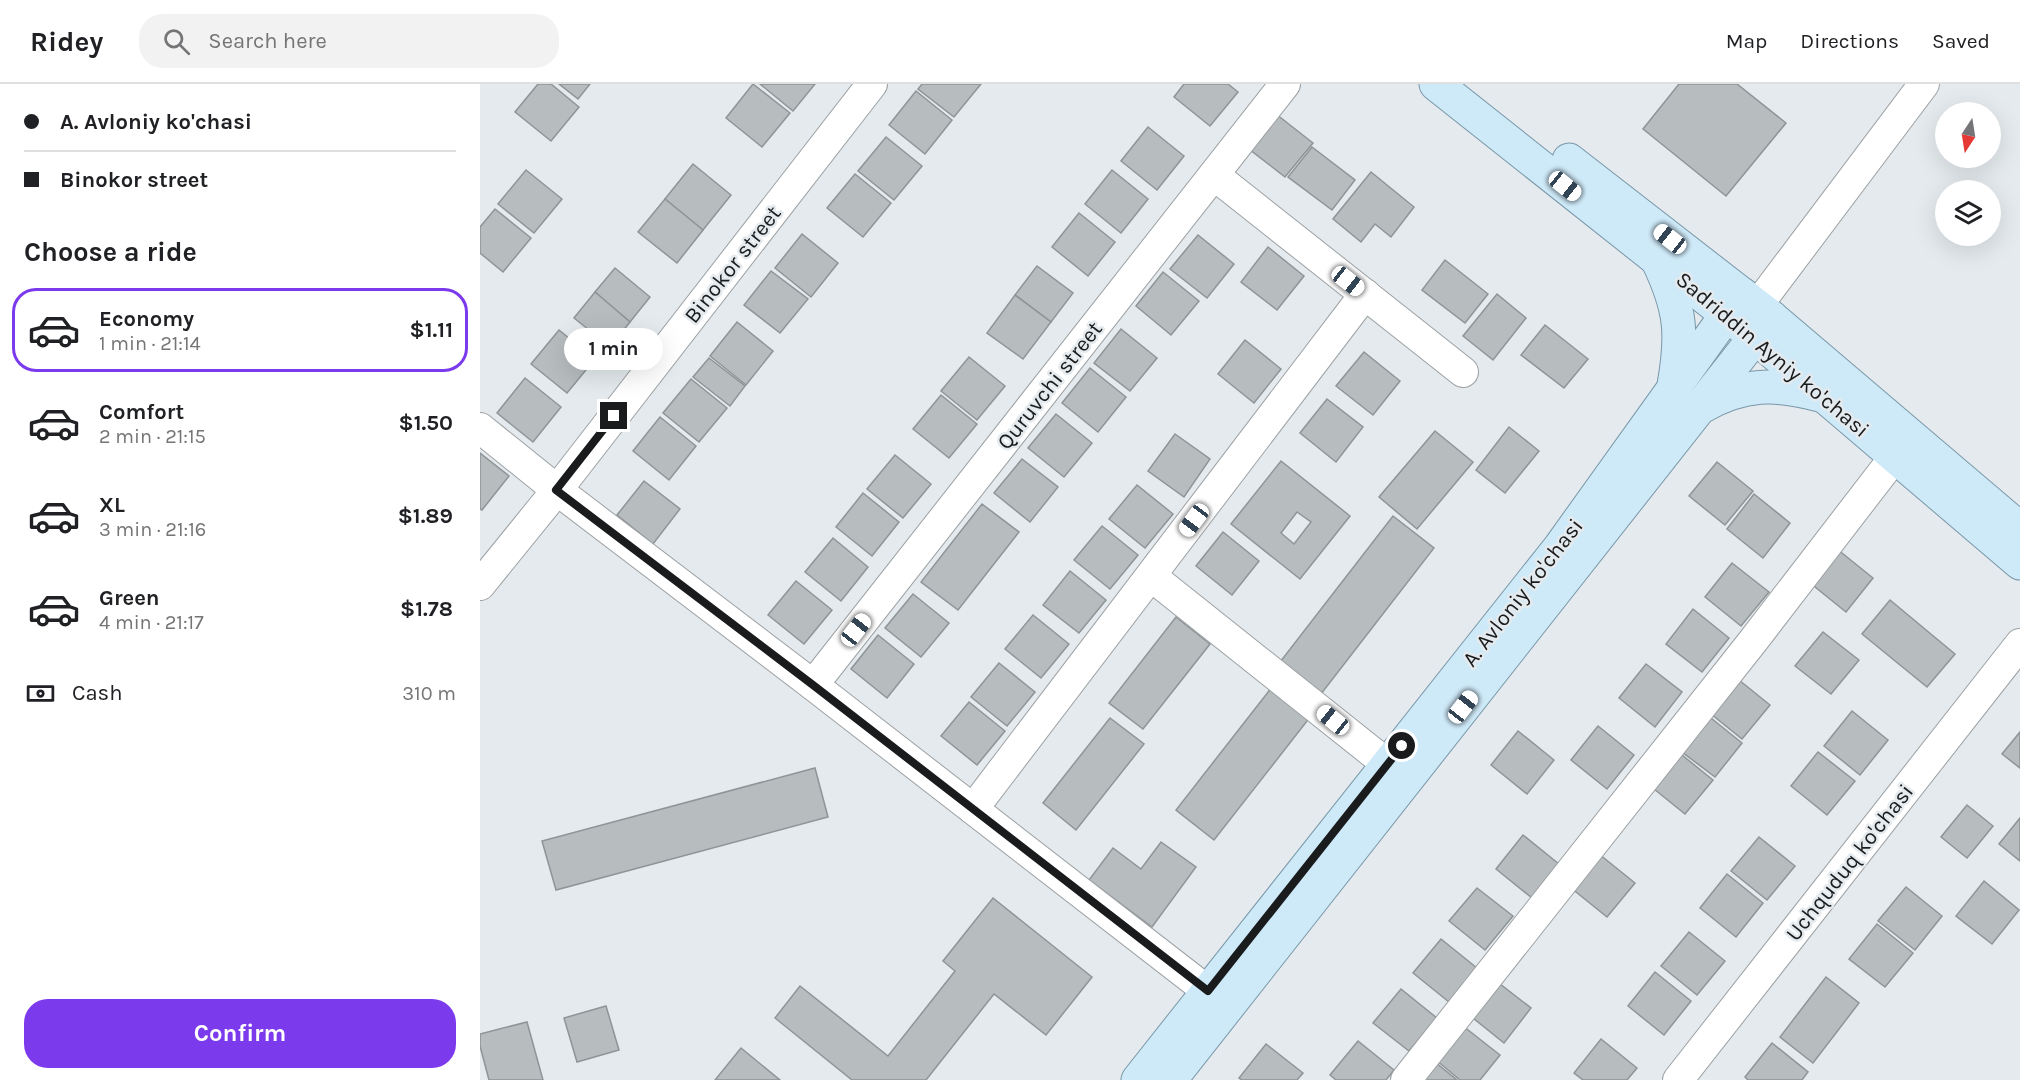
<!DOCTYPE html>
<meta charset="utf-8">
<style>
body{margin:0;font-family:Karla,sans-serif;background:#f2f2f2;color:#202124;height:100vh;display:flex;flex-direction:column;font-size:22px;white-space:nowrap}
*{box-sizing:border-box;margin:0}
p{font-size:20px;color:#757577}
.icon{flex:none;width:33px;height:33px;fill:none;stroke:currentColor;stroke-width:2;stroke-linecap:round;stroke-linejoin:round}
.map{position:relative;flex:1;overflow:hidden}
.details{display:flex;flex-direction:column;background:#fff;width:480px}
.details>*{flex:none}
.guide{display:grid;align-content:center;height:132px;padding:0 24px;background:#fff}
.needle{width:39px;rotate:192deg}
.controls{position:absolute;left:1455px;top:18px;display:grid;gap:12px}
.controls a{display:grid;place-items:center;width:66px;height:66px;border-radius:50%;background:#fff;box-shadow:0 6px 24px #0002;font-size:30px}
.end{position:absolute;width:27px;height:27px;margin:-14px;border:8px solid #191b1c;background:#fff;box-shadow:0 0 0 3px #fff}
.from{border-radius:50%}
.bubble{position:absolute;height:42px;border-radius:21px;background:#fff;box-shadow:0 6px 24px #0002;font-size:20px;font-weight:700;line-height:42px;text-align:center}
.car{position:absolute;width:18px;height:36px;margin:-18px -9px;border-radius:8px;box-shadow:0 0 4px 2px #0007;background:linear-gradient(#fff 24%,#345 0 40%,#fff 0 76%,#345 0 86%,#fff 0)}
.guide b{display:flex;align-items:center;gap:21px;height:57px;font-size:22px}
.guide b+b{border-top:2px solid #e0e0e0}
.guide i{width:15px;height:15px;background:#202124}
ul{padding:0;list-style:none}
li{display:flex;align-items:center;gap:18px;height:84px;margin:0 12px 9px;padding:0 12px;border:3px solid transparent;border-radius:24px}
li div{flex:1}
li b{display:block;font-size:22px}
li em{font-style:normal;font-weight:700}
li.active{border-color:#7c3aed}
li>.icon{width:54px;height:54px;stroke-width:1.5}
h2{padding:0 24px;font-size:27px;line-height:72px}
.pay{display:flex;align-items:center;gap:15px;height:66px;padding:0 24px;font-size:22px}
.pay p{margin-inline-start:auto}
.cta{display:flex;gap:12px;margin-top:auto;padding:12px 24px}
.cta a{flex:1;height:69px;border-radius:24px;background:#7c3aed;color:#fff;font-size:24px;font-weight:700;line-height:69px;text-align:center}
header{display:flex;align-items:center;gap:36px;box-sizing:border-box;height:84px;padding:0 30px;background:#fff;border-bottom:2px solid #e0e0e0}
header strong{font-size:28px}
nav{display:flex;gap:33px;margin-inline-start:auto;font-size:21px}
.search{width:420px;height:54px;background:#f2f2f2;display:flex;align-items:center;gap:15px;box-sizing:border-box;padding:0 21px;border-radius:24px;color:#757577;font-size:22px}
main{display:flex;flex:1;min-height:0}
.map>svg:first-child{display:block}
.building{fill:#b7bcbf;stroke:#8f9497;stroke-width:1.5;fill-rule:evenodd}
.lines{fill:none;stroke-linecap:round;stroke-linejoin:round}
.minor-casing{stroke:#9ca1a4;stroke-width:32}
.major-casing{stroke:#7997a8;stroke-width:35}
.minor{stroke:#fff;stroke-width:30}
.major{stroke:#cee9f8;stroke-width:33}
.route{stroke:#191b1c;stroke-width:8}
.labels{text-anchor:middle;stroke-width:5;stroke-linejoin:round;paint-order:stroke}
.street-label{font-size:22px;fill:#191b1c;stroke:#e4eaed}
</style>
<header>
<strong>Ridey</strong>
<div class="search"><svg class="icon" aria-label="search" viewBox="0 0 24 24"><circle cx="10" cy="10" r="6"/><path d="M15 15l6 6"/></svg>Search here</div>
<nav><a>Map</a><a>Directions</a><a>Saved</a></nav>
</header>
<main>
<section class="details">
<div class="guide">
<b><i class="from"></i>A. Avloniy ko'chasi</b>
<b><i></i>Binokor street</b>
</div>
<h2>Choose a ride</h2>
<ul>
<li class="active"><svg class="icon" aria-label="car" viewBox="0 0 24 24"><path d="M5 17H2v-5l4-1 3-4h7l3 4 3 1v5h-3M9 17h6M6 11h13"/><circle cx="7" cy="17" r="2"/><circle cx="17" cy="17" r="2"/></svg><div><b>Economy</b><p>1 min · 21:14</p></div><em>$1.11</em></li>
<li><svg class="icon" aria-label="car" viewBox="0 0 24 24"><path d="M5 17H2v-5l4-1 3-4h7l3 4 3 1v5h-3M9 17h6M6 11h13"/><circle cx="7" cy="17" r="2"/><circle cx="17" cy="17" r="2"/></svg><div><b>Comfort</b><p>2 min · 21:15</p></div><em>$1.50</em></li>
<li><svg class="icon" aria-label="car" viewBox="0 0 24 24"><path d="M5 17H2v-5l4-1 3-4h7l3 4 3 1v5h-3M9 17h6M6 11h13"/><circle cx="7" cy="17" r="2"/><circle cx="17" cy="17" r="2"/></svg><div><b>XL</b><p>3 min · 21:16</p></div><em>$1.89</em></li>
<li><svg class="icon" aria-label="car" viewBox="0 0 24 24"><path d="M5 17H2v-5l4-1 3-4h7l3 4 3 1v5h-3M9 17h6M6 11h13"/><circle cx="7" cy="17" r="2"/><circle cx="17" cy="17" r="2"/></svg><div><b>Green</b><p>4 min · 21:17</p></div><em>$1.78</em></li>
</ul>
<div class="pay"><svg class="icon" aria-label="cash" viewBox="0 0 24 24"><path d="M3 7h18v10H3z"/><circle cx="12" cy="12" r="2"/></svg>Cash<p>310 m</p></div>
<div class="cta"><a>Confirm</a></div>
</section>
<div class="map">
<svg width="1540" height="996" viewBox="0 0 1540 996">
<rect width="100%" height="100%" fill="#e4eaed"/>
<g class="building">
<path d="M58,0H71L99,23L71,57L35,28Z"/>
<path d="M79,0H110L98,15Z"/>
<path d="M273,0L310,29L282,63L246,34Z"/>
<path d="M280,0H335L313,27Z"/>
<path d="M442,0H501L474,33L438,5Z"/>
<path d="M704,0H748L758,8L730,42L694,13Z"/>
<path d="M1199,0H1257L1306,39L1246,112L1163,45Z"/>
<path d="M436,7L472,36L445,70L409,41Z"/>
<path d="M796,30L833,59L805,93L769,65Z"/>
<path d="M668,43L704,72L677,106L641,77Z"/>
<path d="M406,53L442,82L414,116L378,87Z"/>
<path d="M832,63L875,96L852,126L808,93Z"/>
<path d="M213,80L251,111L223,146L185,115Z"/>
<path d="M46,86L82,115L54,149L18,120Z"/>
<path d="M632,86L668,115L641,149L605,120Z"/>
<path d="M891,88L934,123L911,153L895,140L881,158L853,135Z"/>
<path d="M375,90L411,119L383,153L347,124Z"/>
<path d="M185,115L223,146L197,179L158,148Z"/>
<path d="M15,125L51,154L23,188L0,169V143Z"/>
<path d="M599,129L635,158L608,192L572,163Z"/>
<path d="M322,150L358,179L331,213L295,184Z"/>
<path d="M718,151L754,180L727,214L690,185Z"/>
<path d="M788,163L824,192L797,226L761,198Z"/>
<path d="M965,176L1008,210L985,239L942,206Z"/>
<path d="M557,182L593,209L571,238L535,211Z"/>
<path d="M135,184L170,213L150,238L115,208Z"/>
<path d="M291,187L328,215L300,249L264,221Z"/>
<path d="M683,188L719,217L691,251L656,222Z"/>
<path d="M115,208L150,238L130,263L94,234Z"/>
<path d="M1017,210L1046,234L1013,276L983,252Z"/>
<path d="M535,211L571,238L543,275L507,249Z"/>
<path d="M257,238L293,267L266,301L230,272Z"/>
<path d="M1065,241L1108,275L1084,304L1041,271Z"/>
<path d="M641,245L677,274L650,307L614,279Z"/>
<path d="M79,246L115,275L87,309L51,280Z"/>
<path d="M765,256L801,285L774,319L738,290Z"/>
<path d="M884,268L920,297L893,331L856,302Z"/>
<path d="M489,273L525,302L497,336L461,307Z"/>
<path d="M229,274L265,302L250,322L213,293Z"/>
<path d="M610,284L646,313L618,348L582,319Z"/>
<path d="M45,294L81,323L53,358L17,329Z"/>
<path d="M211,295L247,324L219,358L183,329Z"/>
<path d="M461,311L497,340L469,374L433,345Z"/>
<path d="M847,315L883,343L856,378L820,349Z"/>
<path d="M576,330L612,359L584,393L548,364Z"/>
<path d="M180,333L216,362L189,396L153,367Z"/>
<path d="M1029,343L1059,367L1025,409L996,386Z"/>
<path d="M955,347L993,378L937,445L899,413Z"/>
<path d="M695,350L730,375L704,413L668,387Z"/>
<path d="M0,369L29,392L2,426L0,425Z"/>
<path d="M415,371L451,400L423,434L387,405Z"/>
<path d="M542,375L578,403L550,438L514,409Z"/>
<path d="M801,377L870,432L820,495L751,440ZM817,428L831,438L814,460L801,449Z"/>
<path d="M1237,378L1273,407L1245,441L1209,412Z"/>
<path d="M164,397L200,425L173,460L137,431Z"/>
<path d="M657,401L693,430L665,464L629,435Z"/>
<path d="M383,409L419,438L392,472L356,443Z"/>
<path d="M1274,410L1310,439L1283,474L1247,445Z"/>
<path d="M502,420L539,448L478,526L441,498Z"/>
<path d="M913,432L954,464L841,610L800,578Z"/>
<path d="M622,442L658,471L630,505L594,476Z"/>
<path d="M743,448L779,477L752,511L716,482Z"/>
<path d="M353,454L388,483L361,517L325,488Z"/>
<path d="M1357,465L1393,494L1366,528L1330,499Z"/>
<path d="M1252,479L1289,508L1261,542L1225,513Z"/>
<path d="M590,487L626,516L599,549L563,521Z"/>
<path d="M316,497L352,526L324,560L288,531Z"/>
<path d="M433,510L469,539L441,573L405,544Z"/>
<path d="M1410,516L1475,570L1447,603L1382,550Z"/>
<path d="M1213,525L1249,554L1222,588L1186,560Z"/>
<path d="M553,531L589,560L561,594L525,565Z"/>
<path d="M696,533L730,560L663,645L629,619Z"/>
<path d="M1343,548L1379,576L1351,610L1315,582Z"/>
<path d="M398,551L434,580L407,614L371,585Z"/>
<path d="M519,579L555,608L527,642L491,613Z"/>
<path d="M1166,580L1202,608L1175,643L1139,614Z"/>
<path d="M1254,592L1290,621L1262,655L1226,626Z"/>
<path d="M792,603L831,632L734,756L696,726Z"/>
<path d="M489,618L525,647L497,681L461,652Z"/>
<path d="M1372,627L1408,656L1380,691L1344,662Z"/>
<path d="M1226,630L1262,659L1235,693L1198,665Z"/>
<path d="M630,634L664,660L596,746L563,719Z"/>
<path d="M1118,642L1154,671L1127,705L1091,676Z"/>
<path d="M1038,647L1074,676L1047,710L1011,681Z"/>
<path d="M1540,648V684L1522,670Z"/>
<path d="M1197,667L1233,696L1205,730L1169,701Z"/>
<path d="M1338,668L1375,697L1347,731L1311,702Z"/>
<path d="M335,684L348,733L76,806L62,757Z"/>
<path d="M1487,721L1513,742L1487,774L1461,753Z"/>
<path d="M1540,734V777L1519,760Z"/>
<path d="M1043,751L1079,780L1052,814L1016,785Z"/>
<path d="M1279,753L1315,782L1287,816L1251,787Z"/>
<path d="M681,758L716,783L672,843L609,796L633,764L661,785Z"/>
<path d="M1119,770L1155,799L1127,833L1091,804Z"/>
<path d="M1247,790L1283,819L1256,853L1220,824Z"/>
<path d="M1504,797L1539,826L1512,860L1476,832Z"/>
<path d="M1426,803L1462,832L1435,866L1398,837Z"/>
<path d="M997,804L1033,832L1005,866L969,837Z"/>
<path d="M513,814L612,893L566,951L514,910L446,996H372L295,934L320,902L408,972L475,887L463,877Z"/>
<path d="M1397,840L1433,869L1405,903L1369,875Z"/>
<path d="M1209,848L1245,877L1217,911L1181,882Z"/>
<path d="M961,855L997,884L969,918L933,889Z"/>
<path d="M1175,888L1211,917L1184,951L1148,922Z"/>
<path d="M1346,893L1379,919L1333,979L1300,953Z"/>
<path d="M1015,896L1051,924L1024,959L988,930Z"/>
<path d="M921,905L957,934L929,967L893,939Z"/>
<path d="M126,922L139,966L97,978L84,934Z"/>
<path d="M47,938L63,996H9L0,962V950Z"/>
<path d="M983,942L1020,971L1000,996H980L956,976Z"/>
<path d="M1121,955L1157,984L1147,996H1103L1094,989Z"/>
<path d="M878,957L914,986L906,996H856L850,991Z"/>
<path d="M1292,959L1328,988L1322,996H1268L1265,993Z"/>
<path d="M786,960L823,989L817,996H762L759,994Z"/>
<path d="M261,964L300,996H235Z"/>
<path d="M955,978L977,996H940Z"/>
</g>
<g class="lines">
<g class="minor-casing">
<g id="minor">
<path d="M734,91L983,288"/>
<path d="M1277,222L1444,0"/>
<path d="M0,344L77,406L333,601L747,922"/>
<path d="M671,492L907,680"/>
<path d="M0,501L77,406L392,0"/>
<path d="M333,601L805,0"/>
<path d="M493,725L885,210"/>
<path d="M926,996L1273,557L1430,353"/>
<path d="M1198,996L1540,560"/>
</g>
</g>
<g class="major-casing">
<g id="major">
<path d="M956,0L1275,253L1540,479"/>
<path d="M1089,76L1291,233L1540,445"/>
<path d="M1178,177C1201,225 1203,250 1194,301"/>
<path d="M1223,322C1264,299 1295,299 1340,311"/>
<path d="M658,996L1080,463L1247,230L1263,211"/>
<path d="M690,996L1291,233"/>
</g>
</g>
<use href="#minor" class="minor"/>
<use href="#major" class="major"/>
</g>
<g class="lines">
<path class="route" d="M134,332L76,406L333,601L728,907L922,662"/>
</g>
<g class="labels">
<g class="street-label">
<text transform="translate(252 180) rotate(-52)" y="8">Binokor street</text>
<text transform="translate(1293 270) rotate(40)" y="8">Sadriddin Ayniy ko'chasi</text>
<text transform="translate(569 301) rotate(-52)" y="8">Quruvchi street</text>
<text transform="translate(1042 508) rotate(-52)" y="8">A. Avloniy ko'chasi</text>
<text transform="translate(1369 778) rotate(-52)" y="8">Uchquduq ko'chasi</text>
</g>
</g>
</svg>
<div class="controls">
<a><svg class="needle" viewBox="-14 -14 28 28"><path d="M0-13l5 13h-10z" fill="#e53935"/><path d="M0 13l5-13h-10z" fill="#757577"/></svg></a>
<a><svg class="icon" aria-label="layers" viewBox="0 0 24 24"><path d="M12 4l9 5-9 5-9-5zM3 14l9 5 9-5"/></svg></a>
</div>
<i class="end from" style="left:922px;top:662px"></i>
<i class="end" style="left:134px;top:332px"></i>
<div class="bubble" style="left:84px;top:244px;width:99px">1 min</div>
<i class="car" style="left:1085px;top:102px;rotate:129deg"></i>
<i class="car" style="left:1190px;top:155px;rotate:308deg"></i>
<i class="car" style="left:868px;top:197px;rotate:128deg"></i>
<i class="car" style="left:714px;top:436px;rotate:217deg"></i>
<i class="car" style="left:376px;top:546px;rotate:38deg"></i>
<i class="car" style="left:983px;top:623px;rotate:38deg"></i>
<i class="car" style="left:853px;top:636px;rotate:309deg"></i>
</div>
</main>
